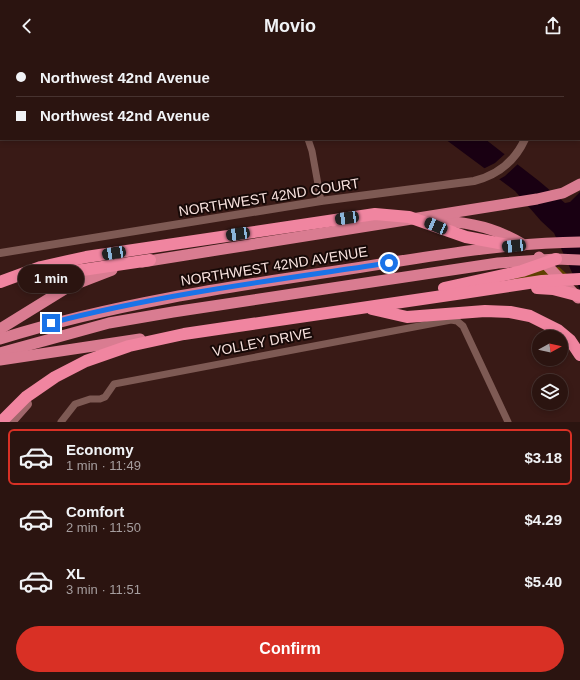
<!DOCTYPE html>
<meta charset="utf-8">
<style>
body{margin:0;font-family:Arial,sans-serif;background:#331d19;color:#f1f3f6;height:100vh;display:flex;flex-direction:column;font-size:15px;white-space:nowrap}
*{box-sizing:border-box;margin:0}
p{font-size:13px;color:#a69e9f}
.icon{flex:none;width:22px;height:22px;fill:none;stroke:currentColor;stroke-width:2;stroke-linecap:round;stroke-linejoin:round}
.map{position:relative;height:370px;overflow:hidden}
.panel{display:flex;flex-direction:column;background:#2b1410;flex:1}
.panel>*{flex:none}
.guide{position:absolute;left:0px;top:0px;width:580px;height:88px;box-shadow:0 2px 6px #0003,0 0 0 1px #473330;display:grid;align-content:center;height:88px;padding:0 16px;background:#2b1410}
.needle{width:26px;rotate:82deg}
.controls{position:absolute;left:532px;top:278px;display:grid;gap:8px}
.controls a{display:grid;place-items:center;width:36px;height:36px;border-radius:50%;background:#2b1410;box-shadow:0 2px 6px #0003,0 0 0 1px #473330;font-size:20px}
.end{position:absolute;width:18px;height:18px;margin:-9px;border:5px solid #1a73e8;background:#fff;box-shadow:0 0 0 2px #fff}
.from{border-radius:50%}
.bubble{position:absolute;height:28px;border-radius:14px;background:#2b1410;box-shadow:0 2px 6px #0003,0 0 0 1px #473330;font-size:13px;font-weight:800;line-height:28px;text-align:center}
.car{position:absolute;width:12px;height:24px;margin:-12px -6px;border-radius:5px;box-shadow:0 0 3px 1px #0007;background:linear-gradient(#222 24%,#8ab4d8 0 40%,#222 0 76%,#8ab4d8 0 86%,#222 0)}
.guide b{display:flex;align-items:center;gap:14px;height:38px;font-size:15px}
.guide b+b{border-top:1px solid #473330}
.guide i{width:10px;height:10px;background:#f1f3f6}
ul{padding:7px 0 0;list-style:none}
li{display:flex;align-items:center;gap:12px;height:56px;margin:0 8px 6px;padding:0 8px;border:2px solid transparent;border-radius:6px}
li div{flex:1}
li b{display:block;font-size:15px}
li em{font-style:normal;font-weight:800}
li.selected{border-color:#d93025}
li>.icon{width:36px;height:36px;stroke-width:1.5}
.primary-button{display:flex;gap:8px;margin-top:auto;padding:8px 16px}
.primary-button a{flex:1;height:46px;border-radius:24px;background:#d93025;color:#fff;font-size:16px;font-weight:800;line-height:46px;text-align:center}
header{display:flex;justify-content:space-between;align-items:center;height:52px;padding:0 16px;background:#2b1410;font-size:18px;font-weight:800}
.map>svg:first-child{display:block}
.green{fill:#5e4000}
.water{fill:#190012}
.pier{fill:#391a16}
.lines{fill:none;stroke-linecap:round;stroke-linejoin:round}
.stream{stroke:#190012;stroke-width:2}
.minor{stroke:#7e5a54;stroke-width:7}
.tertiary{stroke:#7e5a54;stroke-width:8}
.secondary{stroke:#a0676b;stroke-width:10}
.trunk{stroke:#d97c91;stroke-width:11}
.motorway{stroke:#f085a0;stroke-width:12}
.rail{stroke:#997e7a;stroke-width:2;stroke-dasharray:8 4;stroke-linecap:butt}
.route{stroke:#1a73e8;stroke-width:5}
.labels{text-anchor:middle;stroke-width:4;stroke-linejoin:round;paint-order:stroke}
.street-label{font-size:14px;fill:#f9e3df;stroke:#170907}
</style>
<header><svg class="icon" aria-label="back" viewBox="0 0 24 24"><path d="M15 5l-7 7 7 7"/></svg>Movio<svg class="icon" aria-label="share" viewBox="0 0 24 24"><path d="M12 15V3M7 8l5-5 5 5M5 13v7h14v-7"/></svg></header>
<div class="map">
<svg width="580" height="370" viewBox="0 0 580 370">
<rect width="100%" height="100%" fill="#391a16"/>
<path class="green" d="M559,215L568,223L507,229L544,216Z"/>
<path class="water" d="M445,87H485L539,129L565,151L570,150L580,140V238L554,181L541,169L515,139Z"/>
<path class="pier" d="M506,101L519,111L505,124L498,128L483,117L495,111Z"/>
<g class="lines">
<path class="stream" d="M568,0L570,1"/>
<g class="minor">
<path d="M186,0L187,1"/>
<path d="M308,87L312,99L321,149"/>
<path d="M61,370L75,352L90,347H100L105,345L114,332L451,268L457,269L463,274L508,370"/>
</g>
<g class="tertiary">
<path d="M551,0V1"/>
<path d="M579,33L580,34"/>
<path d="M579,46L580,47"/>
<path d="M0,201L321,149L474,129C498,123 515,109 525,87"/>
</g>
<path class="secondary" d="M11,370L27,352"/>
<g class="trunk">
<path d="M434,169C466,169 497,176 524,193"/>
<path d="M539,205L578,246"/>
<path d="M142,210L537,147L563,141L580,132"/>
<path d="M0,277L68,235L112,218"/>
<path d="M0,287C112,252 227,235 343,218C422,206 500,191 580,190"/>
<path d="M0,301L109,271L173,260L498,211L556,207L580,208"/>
<path d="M0,308L140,287"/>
</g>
<g class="motorway">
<path d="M35,225L150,208"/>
<path d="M0,230L41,215L86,205L375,162L409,165L466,185L514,194"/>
<path d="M444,236L522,219L556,207"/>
<path d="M537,236L553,237L580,244"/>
<path d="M372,257L407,265L485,259L510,260L530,264L558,278L570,288L580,303"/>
<path d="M1,370L26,345L55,325L86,309L129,294L184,282L463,241L542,229L580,227"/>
</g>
<g class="rail">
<path d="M453,0L455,1"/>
<path d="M579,56L580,57"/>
</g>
</g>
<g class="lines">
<path class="route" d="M51,271C162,242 276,228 389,211"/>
</g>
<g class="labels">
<g class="street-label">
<text transform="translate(269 145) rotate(-9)" y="5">NORTHWEST 42ND COURT</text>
<text transform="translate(274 214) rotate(-9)" y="5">NORTHWEST 42ND AVENUE</text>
<text transform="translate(262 290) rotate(-11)" y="5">VOLLEY DRIVE</text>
</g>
</g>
</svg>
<div class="controls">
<a><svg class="needle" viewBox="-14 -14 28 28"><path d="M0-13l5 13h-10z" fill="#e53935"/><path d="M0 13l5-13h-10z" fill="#a69e9f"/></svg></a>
<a><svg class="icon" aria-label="layers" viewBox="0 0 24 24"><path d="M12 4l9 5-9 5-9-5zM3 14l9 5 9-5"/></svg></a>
</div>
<i class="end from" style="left:389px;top:211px"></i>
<i class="end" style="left:51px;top:271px"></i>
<div class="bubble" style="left:18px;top:213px;width:66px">1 min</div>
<i class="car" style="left:347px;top:166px;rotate:262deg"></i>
<i class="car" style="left:436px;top:174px;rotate:293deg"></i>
<i class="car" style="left:238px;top:182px;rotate:262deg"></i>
<i class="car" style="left:514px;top:194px;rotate:264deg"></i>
<i class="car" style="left:114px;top:201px;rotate:261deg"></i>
<div class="guide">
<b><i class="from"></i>Northwest 42nd Avenue</b>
<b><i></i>Northwest 42nd Avenue</b>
</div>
</div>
<section class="panel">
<ul>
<li class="selected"><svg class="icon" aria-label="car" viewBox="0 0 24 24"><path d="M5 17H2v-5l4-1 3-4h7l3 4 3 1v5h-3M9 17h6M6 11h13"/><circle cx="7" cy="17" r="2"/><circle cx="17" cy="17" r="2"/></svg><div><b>Economy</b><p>1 min · 11:49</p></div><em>$3.18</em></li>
<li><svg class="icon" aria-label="car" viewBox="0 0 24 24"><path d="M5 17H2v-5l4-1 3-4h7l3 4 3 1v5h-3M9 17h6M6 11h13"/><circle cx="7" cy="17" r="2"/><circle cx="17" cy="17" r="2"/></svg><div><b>Comfort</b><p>2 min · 11:50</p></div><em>$4.29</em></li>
<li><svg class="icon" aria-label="car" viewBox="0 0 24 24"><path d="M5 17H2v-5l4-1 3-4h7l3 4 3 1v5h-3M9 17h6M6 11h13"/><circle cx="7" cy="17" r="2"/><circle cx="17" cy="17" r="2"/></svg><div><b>XL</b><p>3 min · 11:51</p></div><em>$5.40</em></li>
</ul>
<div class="primary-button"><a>Confirm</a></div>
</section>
